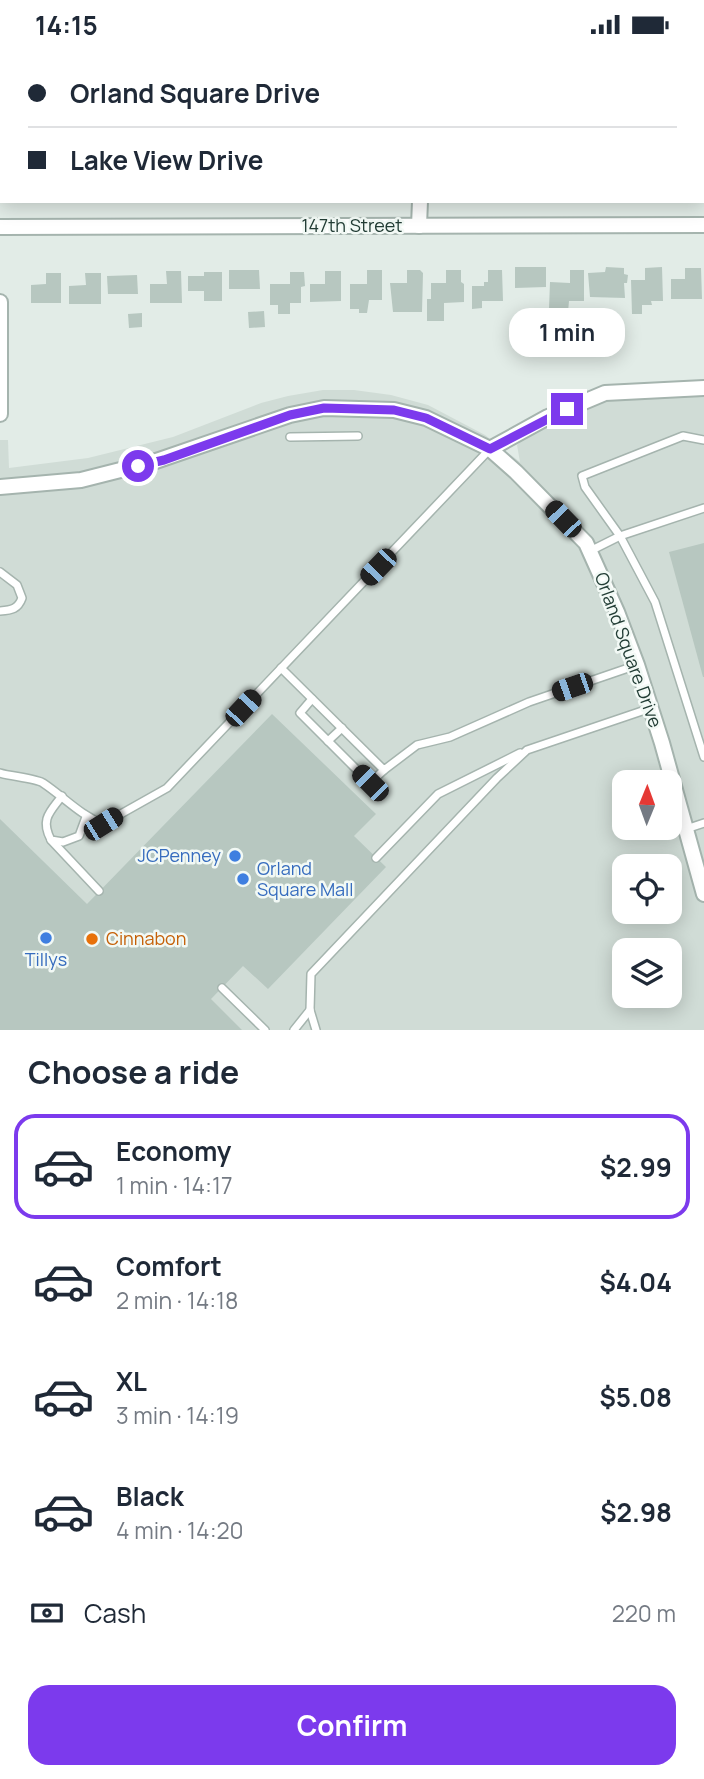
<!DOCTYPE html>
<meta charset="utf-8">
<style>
body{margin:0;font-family:Manrope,sans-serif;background:#f6f6f7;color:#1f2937;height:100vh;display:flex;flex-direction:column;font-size:26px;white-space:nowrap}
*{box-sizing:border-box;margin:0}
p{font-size:23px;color:#747a83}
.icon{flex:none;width:38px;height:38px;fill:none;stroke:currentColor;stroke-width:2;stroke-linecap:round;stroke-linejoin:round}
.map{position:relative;height:981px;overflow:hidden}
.panel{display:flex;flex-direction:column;background:#fff;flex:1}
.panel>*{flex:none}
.banner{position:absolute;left:0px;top:0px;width:705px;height:154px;box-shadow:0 4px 18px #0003;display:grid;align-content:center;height:154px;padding:0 28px;background:#fff}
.needle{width:46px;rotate:1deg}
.tools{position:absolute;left:612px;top:721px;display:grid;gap:14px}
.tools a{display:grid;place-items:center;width:70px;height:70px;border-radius:14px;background:#fff;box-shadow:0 4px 18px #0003;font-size:35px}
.end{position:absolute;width:32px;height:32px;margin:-16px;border:9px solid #7c3aed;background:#fff;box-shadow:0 0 0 4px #fff}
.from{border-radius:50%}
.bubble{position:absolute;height:49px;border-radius:21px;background:#fff;box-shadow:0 4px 18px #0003;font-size:23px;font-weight:700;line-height:49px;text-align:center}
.car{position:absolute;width:21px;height:42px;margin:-21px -10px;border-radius:9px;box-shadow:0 0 5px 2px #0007;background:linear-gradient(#222 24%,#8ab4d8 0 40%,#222 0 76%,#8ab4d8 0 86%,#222 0)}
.banner b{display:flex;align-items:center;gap:24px;height:66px;font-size:26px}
.banner b+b{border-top:2px solid #e0e1e3}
.banner i{width:18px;height:18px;background:#1f2937}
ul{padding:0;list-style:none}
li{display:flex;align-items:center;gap:21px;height:105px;margin:0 14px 10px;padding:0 14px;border:4px solid transparent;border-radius:21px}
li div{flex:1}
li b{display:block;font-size:26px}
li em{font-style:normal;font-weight:700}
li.on{border-color:#7c3aed}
li>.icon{width:63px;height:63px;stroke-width:1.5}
h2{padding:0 28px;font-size:32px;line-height:84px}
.pay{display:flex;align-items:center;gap:18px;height:77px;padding:0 28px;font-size:26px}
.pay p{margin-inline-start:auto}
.button{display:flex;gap:14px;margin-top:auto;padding:14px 28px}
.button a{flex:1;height:80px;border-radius:21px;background:#7c3aed;color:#fff;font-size:28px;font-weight:700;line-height:80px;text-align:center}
.status{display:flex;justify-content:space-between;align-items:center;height:49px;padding:0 35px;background:#fff;direction:ltr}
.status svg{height:19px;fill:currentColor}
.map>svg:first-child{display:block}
.built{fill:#d0dcd6;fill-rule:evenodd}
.building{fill:#b7c7c0}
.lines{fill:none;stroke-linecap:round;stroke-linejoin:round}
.lane-casing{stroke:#a5b4ae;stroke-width:10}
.street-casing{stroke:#a5b4ae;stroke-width:18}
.lane{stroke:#fff;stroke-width:7}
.street{stroke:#fff;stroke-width:14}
.route{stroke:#7c3aed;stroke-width:9}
.shop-dot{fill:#3f7fe0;stroke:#f2f9f5;stroke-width:2.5}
.food-dot{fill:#e8710a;stroke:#f2f9f5;stroke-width:2.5}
.labels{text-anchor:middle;stroke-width:5;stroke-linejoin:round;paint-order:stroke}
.street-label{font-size:18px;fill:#223d35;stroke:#f2f9f5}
.shop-label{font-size:18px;fill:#366cbe;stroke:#f2f9f5;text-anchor:end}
.food-label{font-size:18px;fill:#c56008;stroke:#f2f9f5;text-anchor:start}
</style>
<div class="status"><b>14:15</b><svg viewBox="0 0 49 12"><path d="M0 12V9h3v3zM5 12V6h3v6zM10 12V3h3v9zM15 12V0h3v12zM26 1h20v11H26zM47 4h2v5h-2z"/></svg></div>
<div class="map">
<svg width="704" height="981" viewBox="0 0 704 981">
<rect width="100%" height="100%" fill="#e2ece7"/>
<path class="built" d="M323,341H354L391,346L428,356L485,386L520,413L517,396L534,380L607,349L704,344V981H0V391H8L9,419L88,409L173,388L261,354L288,347ZM625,733H670V779H625ZM625,817H670V863H625ZM625,901H670V947H625Z"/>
<g class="building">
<path d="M515,218H546V238L515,239Z"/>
<path d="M606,218L624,219V225L628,226L627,234H624L625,249L590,248L588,224L605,223Z"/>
<path d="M662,218L663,252H651L652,256H642V265H632L631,231H645V219Z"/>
<path d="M685,219H701L702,250H671V230H685Z"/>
<path d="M229,221H259L260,240H229Z"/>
<path d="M367,221H382V251H369L367,264H359V260H350V235H367Z"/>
<path d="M407,221H420L423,224L422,263H393L390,234H407Z"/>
<path d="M446,221H461V233L464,235V253L444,254V272H427V250H431V234H446Z"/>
<path d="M488,221H502L503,252H482V259L472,260V237H484V233H488Z"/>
<path d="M570,221H584V252H569L568,263L549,260L550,233L570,234Z"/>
<path d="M166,222H181L182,254H150V235H167Z"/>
<path d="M325,222H341V252L310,253V235H325Z"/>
<path d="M204,223H222V252H204V242H188V227H204Z"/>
<path d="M290,223H304L305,237L301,238V254H290V265H278V256H270V235H290Z"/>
<path d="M46,224H61V254H31V236L46,235Z"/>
<path d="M85,224H101V255H69V237L86,236Z"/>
<path d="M137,226L138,245H108L107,227Z"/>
<path d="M264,262L265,278L249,279L248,263Z"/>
<path d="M142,264V278L129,279L128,265Z"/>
<path d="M704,494V628H703L669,503Z"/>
<path d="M272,665L376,765L354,787L386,818L268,940L243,917L211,950L242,981H0V770L87,855Z"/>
</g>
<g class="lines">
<g class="lane-casing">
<g id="lane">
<path d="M290,388L358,387"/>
<path d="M704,391L683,387L582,427L585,438L620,487L655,553L704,708"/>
<path d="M590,502L620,487L704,459"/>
<path d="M0,523L17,536L22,549C18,560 12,561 0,562"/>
<path d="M281,619L384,721L417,696L450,688L529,653L637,616"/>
<path d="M312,650L300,664L370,734L384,721"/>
<path d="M328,692L342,679"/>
<path d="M0,724C10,727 38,730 43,734C64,748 80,766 103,775L167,739L490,400"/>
<path d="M62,747C50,763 40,770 51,791L63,793L79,787L86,768"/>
<path d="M686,780L704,774"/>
<path d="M51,791L99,842"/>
<path d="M376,809L438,745L520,704"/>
<path d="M222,939L265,981"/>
<path d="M294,981L310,961"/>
<path d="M316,981L310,961L311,925L497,729L527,701L651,659"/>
</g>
</g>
<g class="street-casing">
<g id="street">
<path d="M417,0L418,2"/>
<path d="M0,112L2,0"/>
<path d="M419,177L420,152"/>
<path d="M0,178L704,176"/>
<path d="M0,253V365"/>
<path d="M490,400L548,368L605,344L704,339"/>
<path d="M0,438L81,431L156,412L290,366L324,359L394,361L426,369L490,400L516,423L586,494L617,563L637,616L662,694L704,845"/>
</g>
</g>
<use href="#lane" class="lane"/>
<use href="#street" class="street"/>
</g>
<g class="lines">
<path class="route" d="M138,417L164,411L290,366L324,359L394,361L426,369L490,400L567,360"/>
</g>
<g class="shop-dot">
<circle cx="235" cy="807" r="7"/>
<circle cx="243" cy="830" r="7"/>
<circle cx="46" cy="889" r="7"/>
</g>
<circle class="food-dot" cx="92" cy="890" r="7"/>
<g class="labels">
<g class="street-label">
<text x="352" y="183">147th Street</text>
<text transform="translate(628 601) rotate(70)" y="6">Orland Square Drive</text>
</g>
<g class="shop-label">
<text x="221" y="813">JCPenney</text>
<text x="257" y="826" text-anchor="start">Orland<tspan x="257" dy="21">Square Mall</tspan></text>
<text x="46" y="917" text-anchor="middle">Tillys</text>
</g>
<g class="food-label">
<text x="106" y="896">Cinnabon</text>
</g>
</g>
</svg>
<div class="tools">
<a><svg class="needle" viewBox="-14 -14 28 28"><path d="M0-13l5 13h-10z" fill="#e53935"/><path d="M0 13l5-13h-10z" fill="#747a83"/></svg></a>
<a><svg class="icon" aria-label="locate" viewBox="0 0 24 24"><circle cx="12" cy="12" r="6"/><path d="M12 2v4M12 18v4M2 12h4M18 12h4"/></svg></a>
<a><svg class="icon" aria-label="layers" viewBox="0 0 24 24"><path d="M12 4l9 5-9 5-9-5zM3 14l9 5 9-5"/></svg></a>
</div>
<i class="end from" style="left:138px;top:417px"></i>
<i class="end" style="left:567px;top:360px"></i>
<div class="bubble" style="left:509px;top:259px;width:116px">1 min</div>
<i class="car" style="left:563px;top:470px;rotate:316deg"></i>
<i class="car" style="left:378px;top:518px;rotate:224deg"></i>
<i class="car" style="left:572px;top:638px;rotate:251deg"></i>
<i class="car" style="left:243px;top:659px;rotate:43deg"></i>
<i class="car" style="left:370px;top:734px;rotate:315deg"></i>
<i class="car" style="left:103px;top:775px;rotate:58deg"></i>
<div class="banner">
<b><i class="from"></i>Orland Square Drive</b>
<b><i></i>Lake View Drive</b>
</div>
</div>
<section class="panel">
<h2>Choose a ride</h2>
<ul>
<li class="on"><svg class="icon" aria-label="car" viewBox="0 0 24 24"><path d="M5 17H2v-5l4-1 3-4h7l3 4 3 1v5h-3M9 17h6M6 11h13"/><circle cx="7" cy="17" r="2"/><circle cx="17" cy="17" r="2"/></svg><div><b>Economy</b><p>1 min · 14:17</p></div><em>$2.99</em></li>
<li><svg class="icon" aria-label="car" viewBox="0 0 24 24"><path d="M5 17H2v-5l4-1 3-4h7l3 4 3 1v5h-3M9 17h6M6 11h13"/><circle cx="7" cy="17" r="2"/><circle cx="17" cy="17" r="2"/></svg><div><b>Comfort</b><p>2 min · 14:18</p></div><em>$4.04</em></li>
<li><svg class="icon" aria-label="car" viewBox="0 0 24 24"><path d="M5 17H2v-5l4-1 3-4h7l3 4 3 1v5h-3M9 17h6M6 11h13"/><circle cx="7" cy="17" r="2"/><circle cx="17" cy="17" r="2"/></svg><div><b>XL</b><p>3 min · 14:19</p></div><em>$5.08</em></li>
<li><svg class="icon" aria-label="car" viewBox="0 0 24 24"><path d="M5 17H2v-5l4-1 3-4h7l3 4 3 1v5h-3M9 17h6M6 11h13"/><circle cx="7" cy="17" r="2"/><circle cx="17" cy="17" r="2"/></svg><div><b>Black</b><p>4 min · 14:20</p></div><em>$2.98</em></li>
</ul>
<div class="pay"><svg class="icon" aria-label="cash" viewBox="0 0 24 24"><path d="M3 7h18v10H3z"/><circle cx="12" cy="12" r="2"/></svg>Cash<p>220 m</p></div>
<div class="button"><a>Confirm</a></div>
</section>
